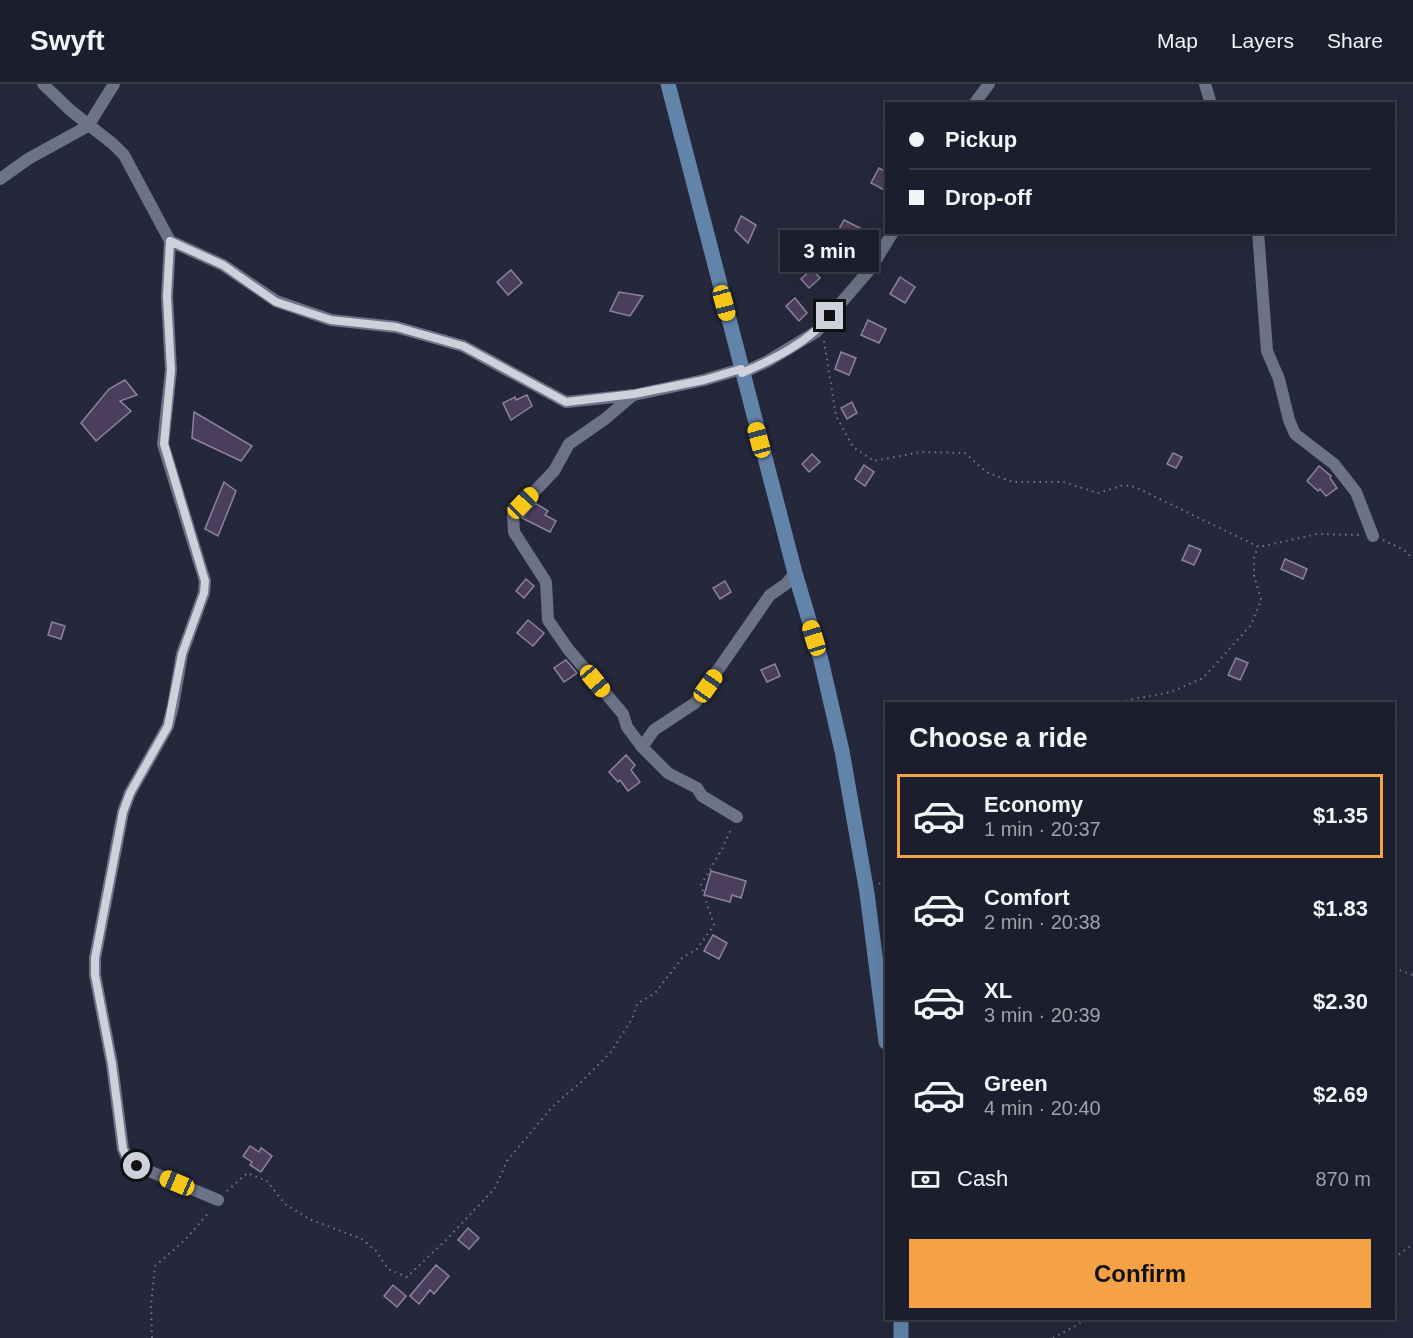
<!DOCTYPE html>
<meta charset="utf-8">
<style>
body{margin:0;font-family:Helvetica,sans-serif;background:#282b38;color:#f1f3f6;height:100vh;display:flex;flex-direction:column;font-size:22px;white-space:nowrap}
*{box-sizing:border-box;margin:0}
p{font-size:20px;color:#a0a2a9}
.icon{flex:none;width:33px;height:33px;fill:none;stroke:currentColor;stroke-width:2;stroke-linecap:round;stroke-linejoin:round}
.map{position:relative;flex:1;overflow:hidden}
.details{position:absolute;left:885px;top:618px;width:510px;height:618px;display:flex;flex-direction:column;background:#1b1e2c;border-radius:0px;box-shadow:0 6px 24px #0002,0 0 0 2px #393c48}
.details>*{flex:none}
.top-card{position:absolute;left:885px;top:18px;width:510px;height:132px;border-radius:0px;box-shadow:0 6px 24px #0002,0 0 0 2px #393c48;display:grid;align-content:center;height:132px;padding:0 24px;background:#1b1e2c}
.end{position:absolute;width:27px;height:27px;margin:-14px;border:8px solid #ced1dc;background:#111;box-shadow:0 0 0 3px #111}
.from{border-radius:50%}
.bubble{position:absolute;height:42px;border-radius:0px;background:#1b1e2c;box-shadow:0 6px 24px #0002,0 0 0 2px #393c48;font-size:20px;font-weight:700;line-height:42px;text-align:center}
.car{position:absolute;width:18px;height:36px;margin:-18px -9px;border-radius:8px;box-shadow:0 0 4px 2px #0007;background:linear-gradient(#f5c518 24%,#345 0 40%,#f5c518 0 76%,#345 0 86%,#f5c518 0)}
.top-card b{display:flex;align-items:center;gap:21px;height:57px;font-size:22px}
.top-card b+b{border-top:2px solid #393c48}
.top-card i{width:15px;height:15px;background:#f1f3f6}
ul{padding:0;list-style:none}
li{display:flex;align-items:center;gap:18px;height:84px;margin:0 12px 9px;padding:0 12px;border:3px solid transparent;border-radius:0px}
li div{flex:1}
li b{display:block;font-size:22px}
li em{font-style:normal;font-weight:700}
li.current{border-color:#f5a246}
li>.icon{width:54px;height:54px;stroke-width:1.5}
h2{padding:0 24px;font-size:27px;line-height:72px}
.pay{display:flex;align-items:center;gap:15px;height:66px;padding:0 24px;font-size:22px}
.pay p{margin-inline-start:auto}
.action{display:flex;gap:12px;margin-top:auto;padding:12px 24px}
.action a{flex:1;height:69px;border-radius:0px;background:#f5a246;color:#111;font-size:24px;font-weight:700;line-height:69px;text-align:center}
header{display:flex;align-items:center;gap:36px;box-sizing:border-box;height:84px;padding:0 30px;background:#1b1e2c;border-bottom:2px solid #393c48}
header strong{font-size:28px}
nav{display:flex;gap:33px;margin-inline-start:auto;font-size:21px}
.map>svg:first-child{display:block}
.building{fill:#4b3d5c;stroke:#8c8499;stroke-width:1.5}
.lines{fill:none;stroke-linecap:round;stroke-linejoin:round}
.path{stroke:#747786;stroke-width:2;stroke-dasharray:1.5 4.5;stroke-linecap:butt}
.street{stroke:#6d7387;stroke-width:12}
.secondary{stroke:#6284a9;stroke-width:15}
.route{stroke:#ced1dc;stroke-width:8}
</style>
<header>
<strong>Swyft</strong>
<nav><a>Map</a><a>Layers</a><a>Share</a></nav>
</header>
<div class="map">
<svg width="1413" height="1254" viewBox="0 0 1413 1254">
<rect width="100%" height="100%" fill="#24283a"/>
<g class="building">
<path d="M879,84L886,88V107L871,99Z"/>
<path d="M741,132L756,141L748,159L735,146Z"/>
<path d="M844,136L872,150L864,161L838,147Z"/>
<path d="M812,185L820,194L809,204L801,195Z"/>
<path d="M511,186L522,199L508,211L497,198Z"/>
<path d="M900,193L915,203L905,219L890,210Z"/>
<path d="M619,208L643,212L630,232L610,227Z"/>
<path d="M795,214L807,229L799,237L786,222Z"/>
<path d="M868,236L886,245L879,259L861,251Z"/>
<path d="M841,268L856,274L849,291L835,285Z"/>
<path d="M125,296L137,311L120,317L131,327L96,357L81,339L109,305Z"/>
<path d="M527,311L532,322L511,336L503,319L515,313L516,316Z"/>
<path d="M852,318L857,329L847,335L841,324Z"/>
<path d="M194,328L252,362L241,377L192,354Z"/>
<path d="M1173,369L1182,373L1176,384L1167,380Z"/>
<path d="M812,370L820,378L809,388L802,380Z"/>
<path d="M864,381L874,388L865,402L855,395Z"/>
<path d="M1319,382L1331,392L1330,394L1337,404L1326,412L1320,405L1318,407L1307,397Z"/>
<path d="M224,398L236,407L218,452L205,445Z"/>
<path d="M535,419L548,427L545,431L556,437L550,448L522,434Z"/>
<path d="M1189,461L1201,466L1194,481L1182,476Z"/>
<path d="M1285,475L1307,485L1303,495L1281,485Z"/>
<path d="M526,495L534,502L524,514L516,507Z"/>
<path d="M725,497L731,508L720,515L713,504Z"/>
<path d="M528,536L544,549L533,562L517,549Z"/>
<path d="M52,538L65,542L61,555L48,551Z"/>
<path d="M1236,574L1248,579L1240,596L1228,591Z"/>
<path d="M566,576L577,589L564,598L554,584Z"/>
<path d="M775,580L780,592L767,598L761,586Z"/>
<path d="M626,671L635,681L631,686L640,698L628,707L620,696L618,698L609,688Z"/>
<path d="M711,787L746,797L741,814L732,811L730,818L704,811Z"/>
<path d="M713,851L727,859L719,875L704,867Z"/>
<path d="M250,1062L259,1068L261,1064L272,1072L261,1088L250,1081L252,1078L243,1072Z"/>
<path d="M468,1144L479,1154L469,1165L458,1156Z"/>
<path d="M436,1181L449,1192L434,1210L430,1206L419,1220L410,1212Z"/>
<path d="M393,1201L406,1212L397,1223L384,1212Z"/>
</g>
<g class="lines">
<g class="path">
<path d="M824,257L836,332L853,363L874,377L921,368L965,369L986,388L1013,398H1063L1098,409L1124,401L1135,403L1259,463L1317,450L1360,451"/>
<path d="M1383,456L1404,466L1413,475"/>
<path d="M1108,620L1171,608L1203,594L1251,541L1261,516L1254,491V474L1258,463"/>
<path d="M879,800L886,794"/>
<path d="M1394,884L1413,891"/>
<path d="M227,1107L247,1089L267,1097L285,1120L309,1135L362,1155L376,1167L388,1185L407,1193L448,1154L495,1104L507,1077L552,1023L581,998L611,968L632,935L637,920L655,909L683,873L697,865L714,841L701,801L722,765L732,743"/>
<path d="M1394,1174L1413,1160"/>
<path d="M152,1254L151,1221L155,1182L185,1156L210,1127"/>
<path d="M1053,1254L1090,1234"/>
</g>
<g class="street">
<path d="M43,0L70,26L113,60L124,71L170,157L223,181L276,217L331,236L396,243L463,262L566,318L634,311L704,296L741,285"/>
<path d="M1205,0L1211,20"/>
<path d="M974,20L989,0"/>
<path d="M0,95L28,75L88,42L114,0"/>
<path d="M1258,148L1267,267L1279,295L1289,336L1295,350L1334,380L1356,408L1373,452"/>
<path d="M170,157L167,213L171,286L163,360L205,497L204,509L182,570L173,622L168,642L130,709L123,728L95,874V891L112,980L123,1065L128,1076L137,1082L218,1116"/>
<path d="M742,289L768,277L816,248L871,184L893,148"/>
<path d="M633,311L605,335L569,360L554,387L513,430L514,448L546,498L548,536L568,565L623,630L627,643L642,663L668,689L697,704L702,712L737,733"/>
<path d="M642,663L654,646L695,619L770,511L786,500L795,489"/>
</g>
<g class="secondary">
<path d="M668,0L795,489L821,576L842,667L867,809L886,958"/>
<path d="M901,1234V1254"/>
</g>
</g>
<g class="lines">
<path class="route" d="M137,1082L128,1076L123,1065L112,980L95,891V874L123,728L130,709L168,642L182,570L204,509L205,497L164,360L171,286L167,213L170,157L223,181L276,218L331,236L396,243L463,262L566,318L634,310L704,296L741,285L742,289C774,275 807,259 830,232"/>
</g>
</svg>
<i class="end from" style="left:137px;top:1082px"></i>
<i class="end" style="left:830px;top:232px"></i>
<div class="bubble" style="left:780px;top:146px;width:99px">3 min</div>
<i class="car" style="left:724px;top:219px;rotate:165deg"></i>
<i class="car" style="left:759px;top:356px;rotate:345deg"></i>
<i class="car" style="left:523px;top:419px;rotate:44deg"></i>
<i class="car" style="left:814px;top:554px;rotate:343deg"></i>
<i class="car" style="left:595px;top:597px;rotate:140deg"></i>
<i class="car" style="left:708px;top:602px;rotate:35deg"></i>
<i class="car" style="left:177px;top:1099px;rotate:293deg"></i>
<div class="top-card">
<b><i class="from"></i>Pickup</b>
<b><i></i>Drop-off</b>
</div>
<section class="details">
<h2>Choose a ride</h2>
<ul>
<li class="current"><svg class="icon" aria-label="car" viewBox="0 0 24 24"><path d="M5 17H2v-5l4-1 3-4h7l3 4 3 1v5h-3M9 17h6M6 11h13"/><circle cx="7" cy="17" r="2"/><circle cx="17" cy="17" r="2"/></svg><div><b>Economy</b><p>1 min · 20:37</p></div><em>$1.35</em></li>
<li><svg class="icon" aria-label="car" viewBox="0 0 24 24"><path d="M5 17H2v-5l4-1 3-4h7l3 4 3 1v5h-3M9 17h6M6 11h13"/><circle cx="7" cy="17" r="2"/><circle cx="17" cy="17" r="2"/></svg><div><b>Comfort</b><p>2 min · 20:38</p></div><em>$1.83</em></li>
<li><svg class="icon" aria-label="car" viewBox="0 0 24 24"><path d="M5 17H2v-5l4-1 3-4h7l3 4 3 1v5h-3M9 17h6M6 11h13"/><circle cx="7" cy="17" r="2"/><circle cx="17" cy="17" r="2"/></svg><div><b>XL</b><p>3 min · 20:39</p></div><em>$2.30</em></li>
<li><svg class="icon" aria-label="car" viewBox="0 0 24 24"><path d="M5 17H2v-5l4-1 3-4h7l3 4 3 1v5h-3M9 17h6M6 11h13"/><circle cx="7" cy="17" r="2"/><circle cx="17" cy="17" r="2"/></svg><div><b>Green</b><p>4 min · 20:40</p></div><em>$2.69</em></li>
</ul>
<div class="pay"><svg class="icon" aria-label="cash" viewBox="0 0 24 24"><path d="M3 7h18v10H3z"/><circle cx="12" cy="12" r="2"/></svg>Cash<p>870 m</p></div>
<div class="action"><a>Confirm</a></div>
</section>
</div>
